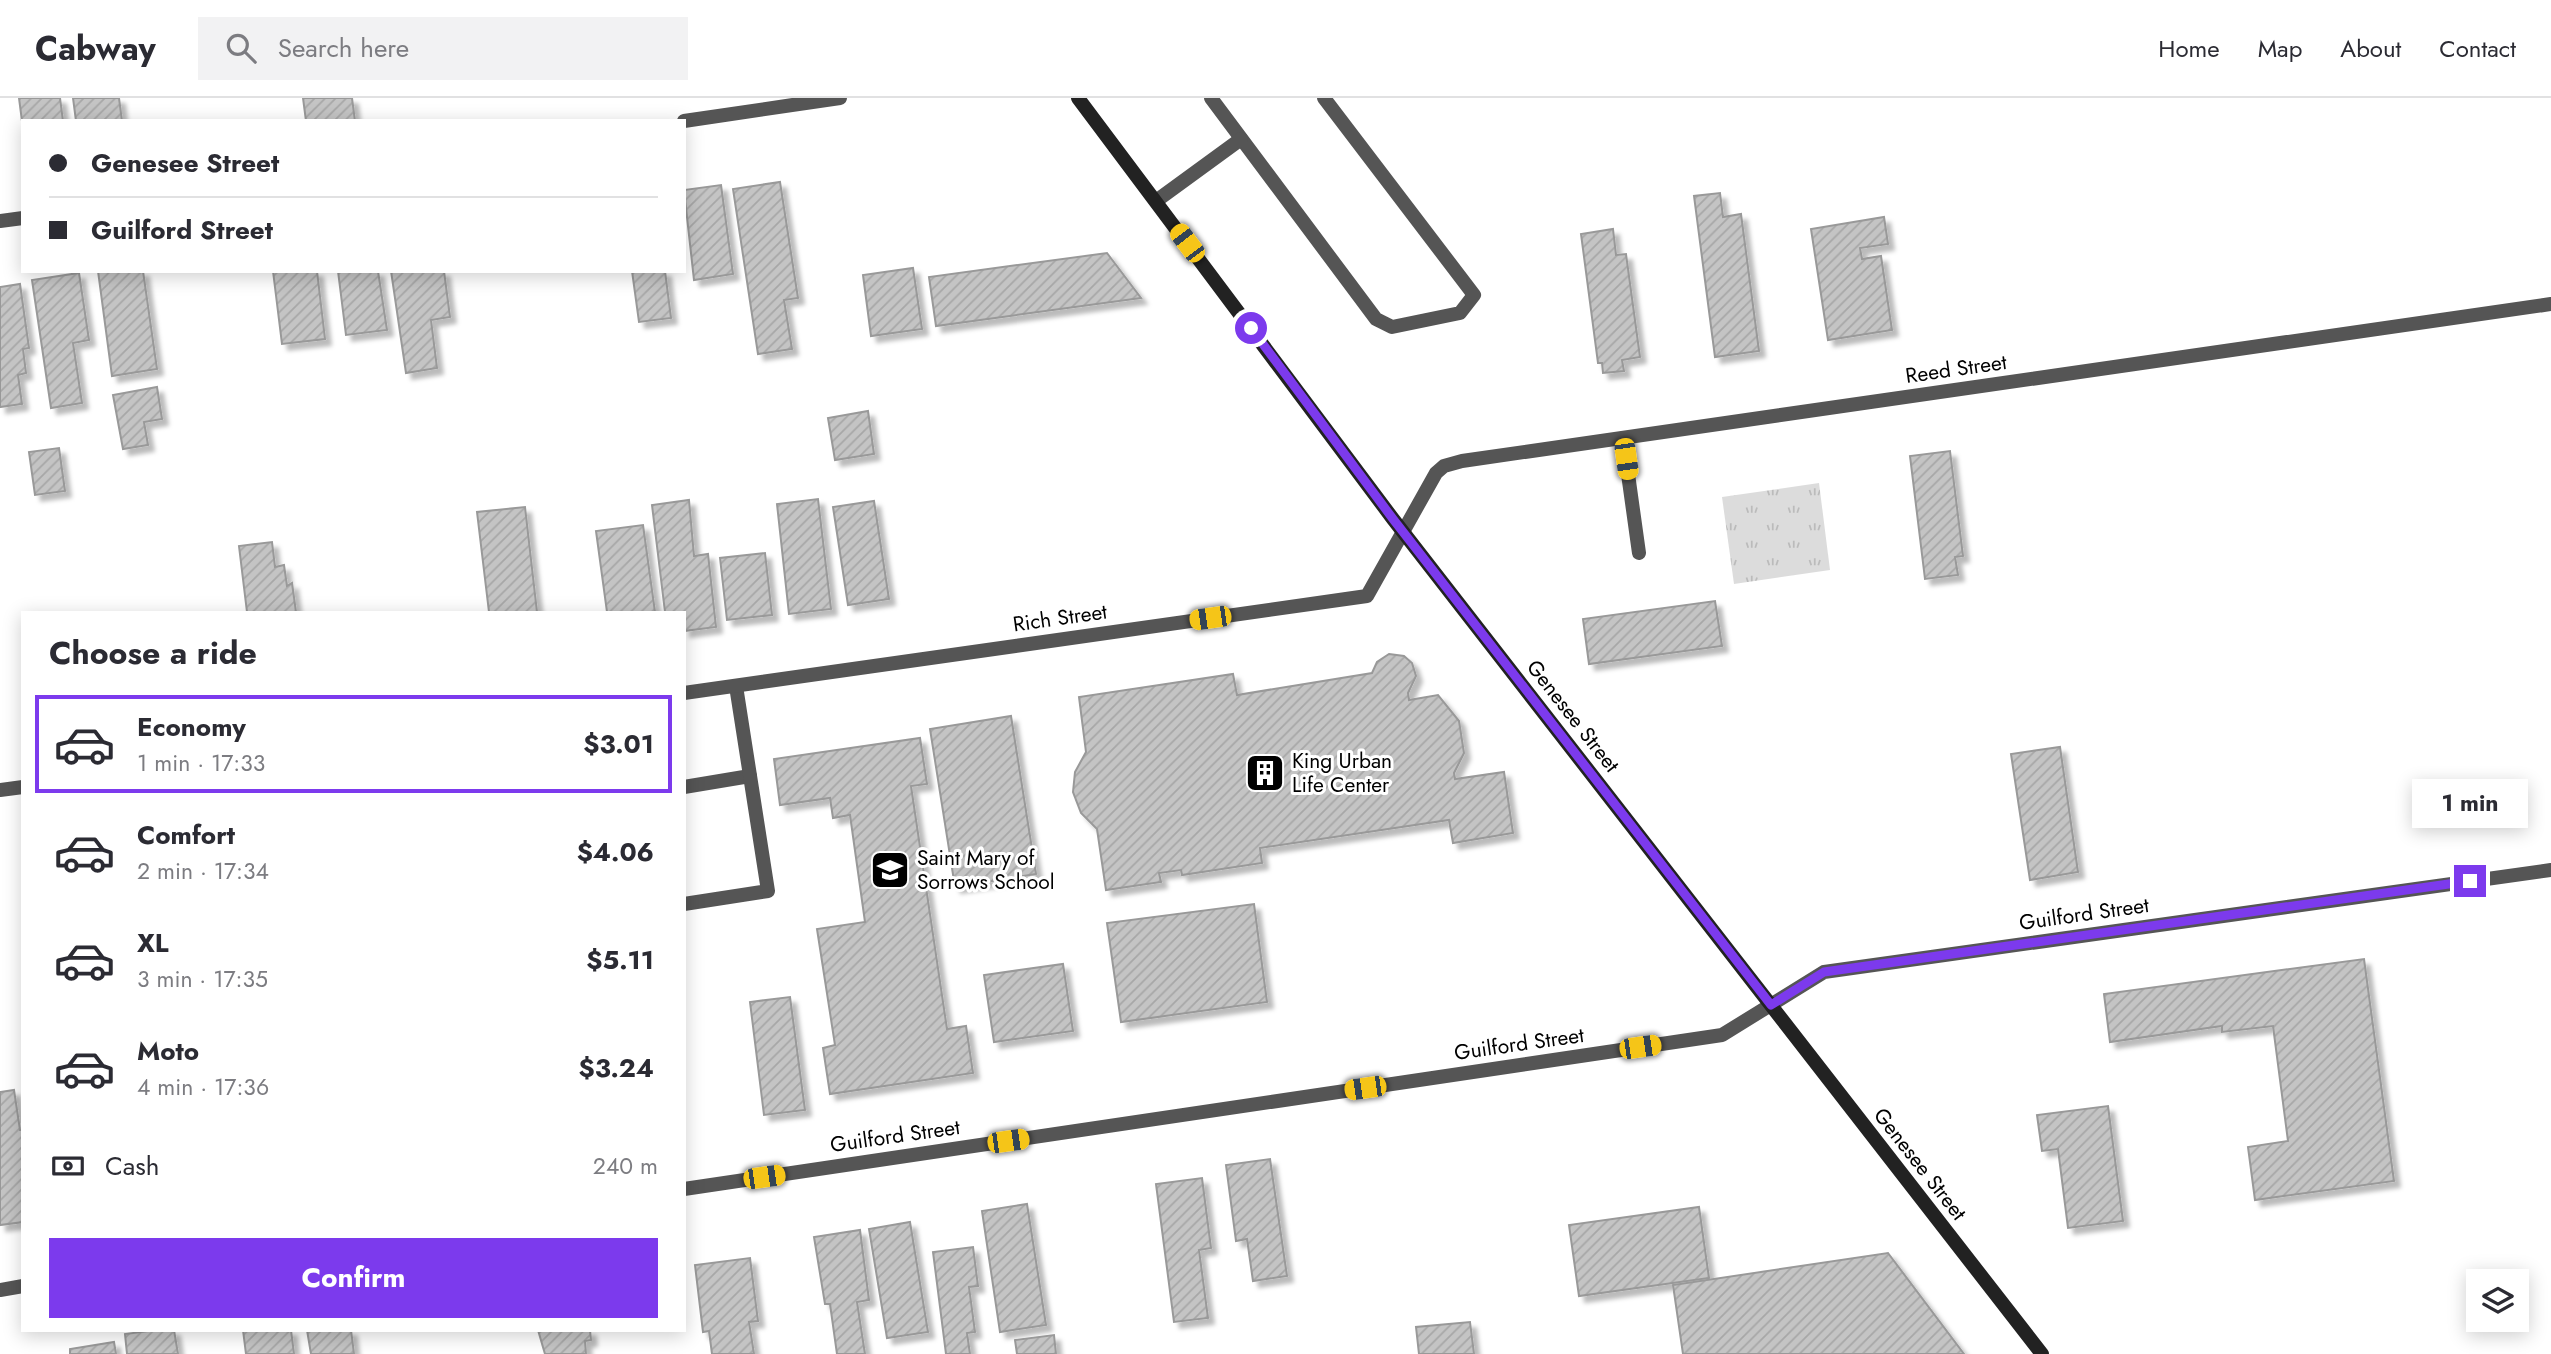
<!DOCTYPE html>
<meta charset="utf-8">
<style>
body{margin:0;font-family:Jost,sans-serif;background:#f2f2f3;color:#2b2b33;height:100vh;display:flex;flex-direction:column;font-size:26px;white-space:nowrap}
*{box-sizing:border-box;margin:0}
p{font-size:23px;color:#7c7c81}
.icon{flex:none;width:38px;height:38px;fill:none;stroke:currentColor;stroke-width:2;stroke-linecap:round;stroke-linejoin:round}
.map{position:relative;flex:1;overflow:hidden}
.side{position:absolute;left:21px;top:513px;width:665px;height:721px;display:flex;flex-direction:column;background:#fff;border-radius:0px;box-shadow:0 4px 18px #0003}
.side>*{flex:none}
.top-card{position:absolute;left:21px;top:21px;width:665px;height:154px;border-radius:0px;box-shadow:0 4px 18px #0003;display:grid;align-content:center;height:154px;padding:0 28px;background:#fff}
.controls{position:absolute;left:2466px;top:1171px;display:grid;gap:14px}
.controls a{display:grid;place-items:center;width:63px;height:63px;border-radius:0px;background:#fff;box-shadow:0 4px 18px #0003;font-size:35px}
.end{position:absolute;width:32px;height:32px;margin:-16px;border:9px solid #7c3aed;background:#fff;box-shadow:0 0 0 4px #fff}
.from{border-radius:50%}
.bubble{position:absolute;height:49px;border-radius:0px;background:#fff;box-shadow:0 4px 18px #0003;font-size:23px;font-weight:700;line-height:49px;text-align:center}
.car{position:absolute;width:21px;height:42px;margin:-21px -10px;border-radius:9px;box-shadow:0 0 5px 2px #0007;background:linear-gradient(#f5c518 24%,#345 0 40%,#f5c518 0 76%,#345 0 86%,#f5c518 0)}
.top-card b{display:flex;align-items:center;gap:24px;height:66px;font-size:26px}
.top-card b+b{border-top:2px solid #e1e1e2}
.top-card i{width:18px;height:18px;background:#2b2b33}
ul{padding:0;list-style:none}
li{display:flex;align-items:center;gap:21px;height:98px;margin:0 14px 10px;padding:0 14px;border:4px solid transparent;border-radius:0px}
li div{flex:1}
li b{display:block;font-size:26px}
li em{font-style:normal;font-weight:700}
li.on{border-color:#7c3aed}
li>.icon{width:63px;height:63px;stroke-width:1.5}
h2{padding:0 28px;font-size:32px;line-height:84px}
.pay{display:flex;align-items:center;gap:18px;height:77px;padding:0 28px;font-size:26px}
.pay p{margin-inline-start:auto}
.action{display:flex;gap:14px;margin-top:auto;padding:14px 28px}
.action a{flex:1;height:80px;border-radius:0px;background:#7c3aed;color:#fff;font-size:28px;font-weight:700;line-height:80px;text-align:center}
header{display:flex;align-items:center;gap:42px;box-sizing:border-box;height:98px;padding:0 35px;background:#fff;border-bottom:2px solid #e1e1e2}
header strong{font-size:33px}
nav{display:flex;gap:38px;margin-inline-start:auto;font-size:24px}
.search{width:490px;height:63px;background:#f2f2f3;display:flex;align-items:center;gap:18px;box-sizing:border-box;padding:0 24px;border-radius:0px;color:#7c7c81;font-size:26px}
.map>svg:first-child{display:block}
.park{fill:url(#park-tufts)}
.building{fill:url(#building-hatch);stroke:#999;stroke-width:2;filter:url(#shadow)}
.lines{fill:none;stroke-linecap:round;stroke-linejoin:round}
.service{stroke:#555;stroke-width:14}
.minor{stroke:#555;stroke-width:14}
.secondary{stroke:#222;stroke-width:14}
.route{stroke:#7c3aed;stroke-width:9}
.labels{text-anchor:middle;stroke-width:6;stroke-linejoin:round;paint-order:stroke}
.street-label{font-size:21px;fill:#000;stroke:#fff}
.poi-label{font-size:21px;fill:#000;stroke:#fff;text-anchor:start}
</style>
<header>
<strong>Cabway</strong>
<div class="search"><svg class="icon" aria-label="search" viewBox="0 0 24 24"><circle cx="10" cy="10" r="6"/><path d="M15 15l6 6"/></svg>Search here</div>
<nav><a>Home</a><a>Map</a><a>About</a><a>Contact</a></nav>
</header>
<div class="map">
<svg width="2551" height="1256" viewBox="0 0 2551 1256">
<defs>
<pattern id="park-tufts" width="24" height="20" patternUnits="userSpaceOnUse" patternTransform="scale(1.75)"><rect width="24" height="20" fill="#dcdcdc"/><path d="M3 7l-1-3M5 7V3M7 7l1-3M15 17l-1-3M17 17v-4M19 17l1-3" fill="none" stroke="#bbb"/></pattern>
<pattern id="building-hatch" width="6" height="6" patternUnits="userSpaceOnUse" patternTransform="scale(1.75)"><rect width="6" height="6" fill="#c4c4c4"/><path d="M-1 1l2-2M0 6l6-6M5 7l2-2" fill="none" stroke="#a7a7a7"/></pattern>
<filter id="shadow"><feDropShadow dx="6" dy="6" stdDeviation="2" flood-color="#0004"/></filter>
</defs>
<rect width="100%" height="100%" fill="#fff"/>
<path class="park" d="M1819,385L1830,472L1734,486L1722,399Z"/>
<g class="building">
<path d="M19,0H60L63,23H23V31Z"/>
<path d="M73,0H119L122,23H76Z"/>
<path d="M303,0H352L355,23H306Z"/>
<path d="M780,84L798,200L784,202L792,251L758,256L733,91Z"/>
<path d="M721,87L733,176L694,182L684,92Z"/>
<path d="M1720,95L1723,119L1741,116L1759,253L1715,259L1694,98Z"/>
<path d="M1884,119L1888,146L1860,150L1862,161L1881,158L1892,232L1828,242L1811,131Z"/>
<path d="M1613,131L1616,157L1626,156L1640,259L1622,262L1624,273L1603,275L1602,265H1598L1581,136Z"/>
<path d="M1107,155L1141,200L936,228L929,179Z"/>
<path d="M913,170L922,231L871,238L863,177Z"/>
<path d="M98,173H143L157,271L112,278Z"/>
<path d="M273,173H317L325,241L282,246Z"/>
<path d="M338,173H378L387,232L346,237Z"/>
<path d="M391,173H444L450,219L431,222L437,270L406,275Z"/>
<path d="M632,173H665L671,220L639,224Z"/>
<path d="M79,175L89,242L73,245L82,305L51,310L32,182Z"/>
<path d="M20,186L29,250L23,251L26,275L18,277L22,306L0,309V189Z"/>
<path d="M157,289L162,321L144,324L148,347L123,351L113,297Z"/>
<path d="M868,313L874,356L835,362L828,320Z"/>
<path d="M59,350L65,393L35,397L29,354Z"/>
<path d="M1950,353L1963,458L1955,459L1958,477L1925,481L1910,358Z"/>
<path d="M818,401L831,511L789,516L777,406Z"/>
<path d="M689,402L694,458L708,456L716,529L684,533V514H665L652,407Z"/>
<path d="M874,403L889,501L848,507L833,409Z"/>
<path d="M525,409L537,514H489L477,414Z"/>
<path d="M643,427L655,514H607L596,433Z"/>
<path d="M272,444L275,469L284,467L287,488L292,485L296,514H247L239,448Z"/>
<path d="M765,455L772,517L727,522L720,460Z"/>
<path d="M1715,503L1722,548L1589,566L1583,521Z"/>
<path d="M1389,556L1404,558L1412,565L1416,578L1408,595L1409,602L1438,597L1459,623L1464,655L1454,675L1455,681L1504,674L1513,735L1453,745L1449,722L1260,750L1262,765L1182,777L1181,772L1159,775L1161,784L1106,792L1097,731L1081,715L1073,694L1075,674L1086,654L1079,599L1233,576L1237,597L1372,575L1377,564Z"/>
<path d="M1011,618L1036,776L955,789L930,631Z"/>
<path d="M920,640L927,686L911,688L947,931L966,928L973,975L830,996L823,950L835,947L817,831L865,824L850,717L833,720L830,700L780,707L774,661Z"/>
<path d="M2060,649L2078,774L2030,782L2011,656Z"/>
<path d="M1254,806L1267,904L1121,924L1107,825Z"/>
<path d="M2364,861L2394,1083L2255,1102L2248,1049L2288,1043L2273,928L2222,934V928L2110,944L2104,896Z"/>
<path d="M1063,866L1073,933L994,944L984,877Z"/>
<path d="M790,899L805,1012L764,1017L750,904Z"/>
<path d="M14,992L20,1032H23V1124L0,1127V994Z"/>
<path d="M2108,1008L2123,1123L2068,1130L2058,1051L2042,1053L2037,1017Z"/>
<path d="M1270,1061L1287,1178L1253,1183L1247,1141L1236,1143L1226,1067Z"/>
<path d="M1202,1080L1211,1150L1199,1152L1208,1220L1174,1224L1156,1086Z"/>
<path d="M1027,1106L1046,1227L1000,1234L982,1113Z"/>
<path d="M1699,1109L1709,1180L1579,1198L1569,1127Z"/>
<path d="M910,1124L928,1234L887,1240L869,1131Z"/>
<path d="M860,1132L869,1202L857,1204L865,1256H837L830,1206H825L814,1139Z"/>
<path d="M973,1149L978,1188L969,1189L975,1234L967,1235L970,1256H946L933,1154Z"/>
<path d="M1888,1155L1964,1256H1683L1673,1187Z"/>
<path d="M750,1160L758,1223L749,1224L754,1256H712L709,1233L703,1234L695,1167Z"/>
<path d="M1470,1224L1474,1256H1419L1416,1229Z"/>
<path d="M156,1232H174L178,1256H127L125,1236Z"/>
<path d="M243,1232H291L294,1256H246Z"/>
<path d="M307,1232H351L354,1256H311Z"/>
<path d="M538,1232H590L591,1242L585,1243L586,1256H545Z"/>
<path d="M1054,1237L1056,1256H1017L1015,1242Z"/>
<path d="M114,1244L116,1256H70V1251Z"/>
</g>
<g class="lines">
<g class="service">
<path d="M1211,0L1376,221L1392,229L1460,215L1474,197L1324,0"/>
<path d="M1156,103L1241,41"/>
<path d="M1623,340L1639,455"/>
<path d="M684,689L750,678"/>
<path d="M684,806L768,793L736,588"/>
</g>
<g class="minor">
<path d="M684,23L840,0"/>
<path d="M0,123L23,120"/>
<path d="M684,595L1367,498L1436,375L1444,368L1462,363L2551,206"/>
<path d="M0,692L23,689"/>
<path d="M684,1091L1722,937L1824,874L2551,772"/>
<path d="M0,1192L23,1188"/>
</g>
<path class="secondary" d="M1078,0L1393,421L2042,1256"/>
</g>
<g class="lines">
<path class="route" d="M1251,230L1393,421L1771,907L1824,874L2470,783"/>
</g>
<defs>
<g id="building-square" transform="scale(2.0125)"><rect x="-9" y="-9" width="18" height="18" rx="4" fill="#000" stroke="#fff"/><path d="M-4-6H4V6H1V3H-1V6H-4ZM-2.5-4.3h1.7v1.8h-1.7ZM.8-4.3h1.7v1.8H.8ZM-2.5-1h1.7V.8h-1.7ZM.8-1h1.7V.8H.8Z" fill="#fff"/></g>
<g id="school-square" transform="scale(2.0125)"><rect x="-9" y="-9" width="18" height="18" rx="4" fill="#000" stroke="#fff"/><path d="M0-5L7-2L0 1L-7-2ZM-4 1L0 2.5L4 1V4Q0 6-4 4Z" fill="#fff"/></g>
</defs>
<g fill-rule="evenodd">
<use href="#building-square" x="1265" y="675"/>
<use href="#school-square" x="890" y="772"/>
</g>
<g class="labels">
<g class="street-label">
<text transform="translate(1956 271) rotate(-8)" y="7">Reed Street</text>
<text transform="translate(1060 520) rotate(-8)" y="7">Rich Street</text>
<text transform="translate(1573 618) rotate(52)" y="7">Genesee Street</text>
<text transform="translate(2084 816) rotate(-8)" y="7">Guilford Street</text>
<text transform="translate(1519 946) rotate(-8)" y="7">Guilford Street</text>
<text transform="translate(895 1038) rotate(-8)" y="7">Guilford Street</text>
<text transform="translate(1920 1066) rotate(52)" y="7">Genesee Street</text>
</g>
<g class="poi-label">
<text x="1292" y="670">King Urban<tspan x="1292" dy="24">Life Center</tspan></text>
<text x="917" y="767">Saint Mary of<tspan x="917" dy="24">Sorrows School</tspan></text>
</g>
</g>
</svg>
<div class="controls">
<a><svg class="icon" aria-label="layers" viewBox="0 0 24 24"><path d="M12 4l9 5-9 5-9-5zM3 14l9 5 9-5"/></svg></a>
</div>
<i class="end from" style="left:1251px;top:230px"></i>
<i class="end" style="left:2470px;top:783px"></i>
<div class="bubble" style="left:2412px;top:681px;width:116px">1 min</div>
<i class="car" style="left:1187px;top:145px;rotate:323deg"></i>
<i class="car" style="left:1626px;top:361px;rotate:172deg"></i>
<i class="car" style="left:1210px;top:520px;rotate:262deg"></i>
<i class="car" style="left:1640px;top:949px;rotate:82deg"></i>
<i class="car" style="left:1365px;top:990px;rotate:262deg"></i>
<i class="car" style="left:1008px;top:1043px;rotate:82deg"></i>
<i class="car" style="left:764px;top:1079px;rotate:82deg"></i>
<div class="top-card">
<b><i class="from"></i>Genesee Street</b>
<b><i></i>Guilford Street</b>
</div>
<section class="side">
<h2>Choose a ride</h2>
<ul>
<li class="on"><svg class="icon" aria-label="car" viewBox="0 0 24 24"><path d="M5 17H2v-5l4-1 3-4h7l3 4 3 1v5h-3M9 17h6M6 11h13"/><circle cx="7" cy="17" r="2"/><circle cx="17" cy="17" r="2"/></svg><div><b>Economy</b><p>1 min · 17:33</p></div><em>$3.01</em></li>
<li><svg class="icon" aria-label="car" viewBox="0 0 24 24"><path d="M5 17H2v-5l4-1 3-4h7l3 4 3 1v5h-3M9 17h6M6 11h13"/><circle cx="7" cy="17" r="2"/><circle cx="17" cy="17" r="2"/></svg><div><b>Comfort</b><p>2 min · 17:34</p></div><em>$4.06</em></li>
<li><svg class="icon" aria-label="car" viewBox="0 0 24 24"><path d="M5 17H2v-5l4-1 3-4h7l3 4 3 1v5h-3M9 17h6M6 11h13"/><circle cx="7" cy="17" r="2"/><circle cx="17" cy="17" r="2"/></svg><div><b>XL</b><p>3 min · 17:35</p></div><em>$5.11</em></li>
<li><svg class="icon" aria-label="car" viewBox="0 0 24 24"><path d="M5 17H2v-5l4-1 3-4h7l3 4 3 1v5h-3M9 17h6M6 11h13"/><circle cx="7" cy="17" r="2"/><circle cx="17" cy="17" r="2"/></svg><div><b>Moto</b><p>4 min · 17:36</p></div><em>$3.24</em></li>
</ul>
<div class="pay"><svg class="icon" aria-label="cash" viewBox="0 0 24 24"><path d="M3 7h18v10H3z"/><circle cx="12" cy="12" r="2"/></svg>Cash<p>240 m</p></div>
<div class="action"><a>Confirm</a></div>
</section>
</div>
